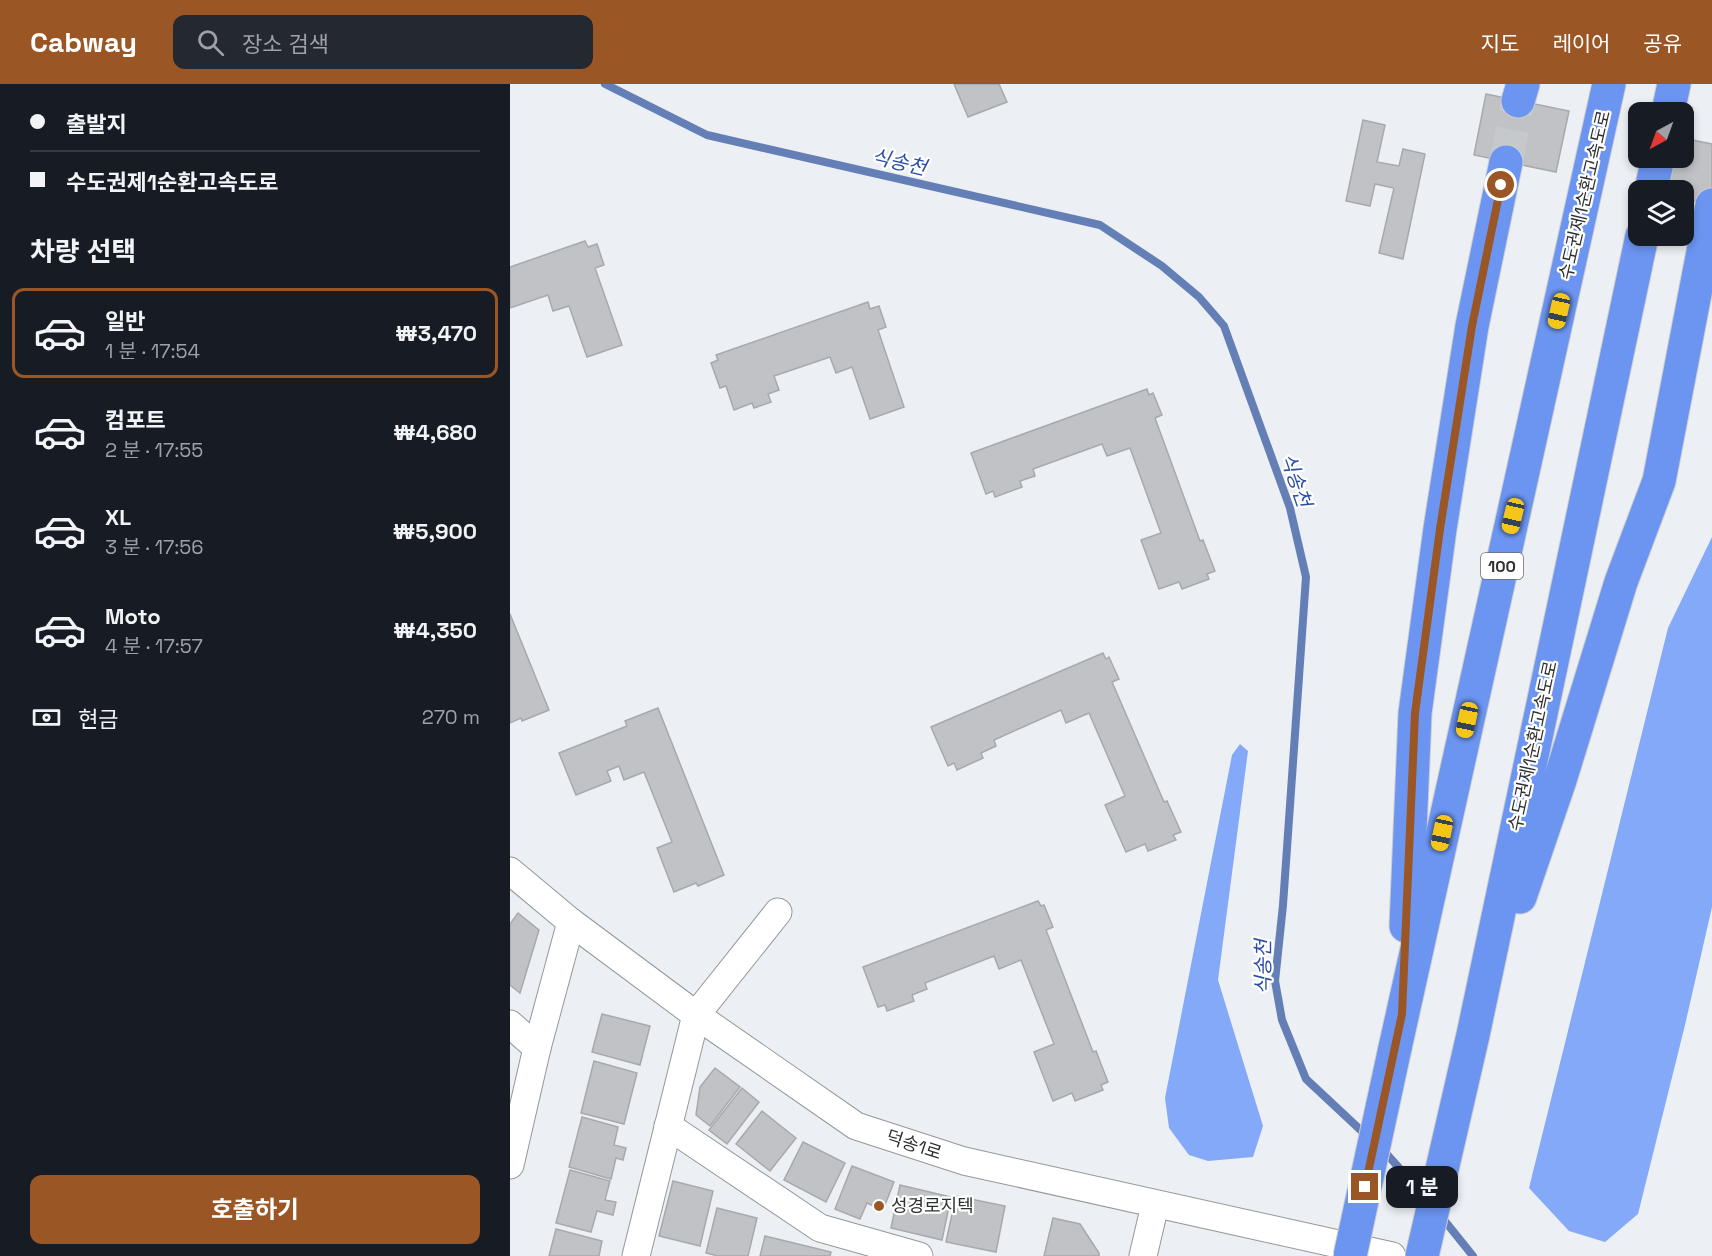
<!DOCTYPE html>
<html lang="ko">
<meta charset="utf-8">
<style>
body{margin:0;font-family:"Space Grotesk","Noto Sans KR",sans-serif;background:#242831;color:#f1f3f6;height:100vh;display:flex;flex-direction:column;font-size:22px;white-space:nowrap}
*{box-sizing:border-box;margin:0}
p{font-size:20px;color:#9ea1a6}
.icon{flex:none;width:33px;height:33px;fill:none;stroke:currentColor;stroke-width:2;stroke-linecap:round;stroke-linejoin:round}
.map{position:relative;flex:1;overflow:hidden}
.sheet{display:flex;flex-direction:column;background:#171b24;width:510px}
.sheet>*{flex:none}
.hud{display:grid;align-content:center;height:132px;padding:0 30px;background:#171b24}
.needle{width:39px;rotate:221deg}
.buttons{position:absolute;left:1118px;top:18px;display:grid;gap:12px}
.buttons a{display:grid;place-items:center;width:66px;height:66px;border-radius:12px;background:#171b24;box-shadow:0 3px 9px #0003;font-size:30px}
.end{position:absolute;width:27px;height:27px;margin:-14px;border:8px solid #9a5725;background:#fff;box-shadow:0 0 0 3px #fff}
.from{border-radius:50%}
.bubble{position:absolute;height:42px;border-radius:12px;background:#171b24;box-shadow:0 3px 9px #0003;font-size:20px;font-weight:700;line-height:42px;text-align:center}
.car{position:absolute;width:18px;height:36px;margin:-18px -9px;border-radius:8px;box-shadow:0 0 4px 2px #0007;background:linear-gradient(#f5c518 24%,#345 0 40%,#f5c518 0 76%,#345 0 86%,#f5c518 0)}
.hud b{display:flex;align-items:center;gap:21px;height:57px;font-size:22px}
.hud b+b{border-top:2px solid #363941}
.hud i{width:15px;height:15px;background:#f1f3f6}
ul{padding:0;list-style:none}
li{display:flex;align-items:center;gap:18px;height:90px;margin:0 12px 9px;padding:0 18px;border:3px solid transparent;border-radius:12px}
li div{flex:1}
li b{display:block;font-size:22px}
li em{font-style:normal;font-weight:700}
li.on{border-color:#9a5725}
li>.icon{width:54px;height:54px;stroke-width:1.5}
h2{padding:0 30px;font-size:27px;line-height:72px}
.pay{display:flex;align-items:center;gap:15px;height:66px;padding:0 30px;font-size:22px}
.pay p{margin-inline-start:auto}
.action{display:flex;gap:12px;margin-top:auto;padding:12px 30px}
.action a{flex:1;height:69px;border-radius:12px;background:#9a5725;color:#fff;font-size:24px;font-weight:700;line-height:69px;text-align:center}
header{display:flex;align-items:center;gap:36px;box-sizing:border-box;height:84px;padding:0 30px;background:#9a5725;color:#fff}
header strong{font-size:28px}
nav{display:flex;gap:33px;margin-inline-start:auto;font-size:21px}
.search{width:420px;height:54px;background:#242831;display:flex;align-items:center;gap:15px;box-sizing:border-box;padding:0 21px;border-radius:12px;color:#9ea1a6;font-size:22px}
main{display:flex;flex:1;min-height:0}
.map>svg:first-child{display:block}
.forest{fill:#84a9f9}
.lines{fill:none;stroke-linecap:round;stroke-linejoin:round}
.stream{stroke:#647eb6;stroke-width:8}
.building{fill:#c0c2c6;stroke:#a7a9ad;stroke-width:1.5}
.highway-tunnel{stroke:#c6c9cc;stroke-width:33;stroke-dasharray:33 16;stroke-linecap:butt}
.minor-casing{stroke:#95979b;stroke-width:29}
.highway-casing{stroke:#cdcdce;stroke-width:35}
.minor{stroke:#fff;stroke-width:27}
.highway{stroke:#6b95f1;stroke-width:33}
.highway-bridge-casing{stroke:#cdcdce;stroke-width:35;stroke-linecap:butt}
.highway-bridge{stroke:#6b95f1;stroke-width:33}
.route{stroke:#9a5725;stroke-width:8}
.poi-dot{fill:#9a5725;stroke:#fff;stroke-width:2}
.labels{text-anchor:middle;stroke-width:4.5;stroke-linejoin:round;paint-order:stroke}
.shield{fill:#fff;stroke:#6d6e6f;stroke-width:1.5}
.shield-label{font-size:16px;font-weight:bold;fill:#2f3031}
.street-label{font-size:18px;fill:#2f3031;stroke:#fff}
.poi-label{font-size:18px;fill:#2f3031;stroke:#fff;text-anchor:start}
.water-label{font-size:20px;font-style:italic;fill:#294da8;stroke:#fff}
</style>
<header>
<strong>Cabway</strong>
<div class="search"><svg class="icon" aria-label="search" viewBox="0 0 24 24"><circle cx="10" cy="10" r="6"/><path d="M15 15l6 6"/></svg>장소 검색</div>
<nav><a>지도</a><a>레이어</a><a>공유</a></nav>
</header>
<main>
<section class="sheet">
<div class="hud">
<b><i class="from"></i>출발지</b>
<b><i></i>수도권제1순환고속도로</b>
</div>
<h2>차량 선택</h2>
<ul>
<li class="on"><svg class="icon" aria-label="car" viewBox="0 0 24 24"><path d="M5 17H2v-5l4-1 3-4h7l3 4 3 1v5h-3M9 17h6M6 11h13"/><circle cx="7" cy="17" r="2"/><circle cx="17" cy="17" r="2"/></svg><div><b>일반</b><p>1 분 · 17:54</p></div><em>₩3,470</em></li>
<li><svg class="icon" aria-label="car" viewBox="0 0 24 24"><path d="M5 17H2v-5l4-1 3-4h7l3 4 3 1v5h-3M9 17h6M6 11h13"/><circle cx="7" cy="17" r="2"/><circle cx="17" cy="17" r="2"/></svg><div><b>컴포트</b><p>2 분 · 17:55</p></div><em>₩4,680</em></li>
<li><svg class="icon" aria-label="car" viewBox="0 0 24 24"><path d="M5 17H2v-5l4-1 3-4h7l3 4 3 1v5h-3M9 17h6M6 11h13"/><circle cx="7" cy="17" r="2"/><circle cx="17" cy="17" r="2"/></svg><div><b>XL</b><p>3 분 · 17:56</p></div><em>₩5,900</em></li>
<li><svg class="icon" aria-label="car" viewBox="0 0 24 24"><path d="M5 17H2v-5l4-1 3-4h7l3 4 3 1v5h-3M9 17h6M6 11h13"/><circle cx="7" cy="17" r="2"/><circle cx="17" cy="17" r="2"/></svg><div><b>Moto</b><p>4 분 · 17:57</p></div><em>₩4,350</em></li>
</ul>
<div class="pay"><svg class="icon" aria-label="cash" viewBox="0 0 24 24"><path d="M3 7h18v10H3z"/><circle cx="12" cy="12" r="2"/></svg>현금<p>270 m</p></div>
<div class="action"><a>호출하기</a></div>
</section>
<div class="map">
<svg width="1202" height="1172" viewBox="0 0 1202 1172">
<rect width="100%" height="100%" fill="#eceff3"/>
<g class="forest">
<path d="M1202,453V823L1175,941L1128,1130L1095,1158L1059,1147L1019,1104L1158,544Z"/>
<path d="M730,660L738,667L708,896L753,1042L743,1073L698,1077L679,1071L659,1044L655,1014L722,671Z"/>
</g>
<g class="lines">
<g class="stream">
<path d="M95,0L197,51L590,141L652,182L689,213L714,242L780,424L796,493L773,821L765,897L772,936L796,995L857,1052"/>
<path d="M873,1066L917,1115"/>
<path d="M930,1131L963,1172"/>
</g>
</g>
<g class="building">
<path d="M444,0H489L497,18L458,33Z"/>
<path d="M976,10L1059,27L1046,88L964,71Z"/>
<path d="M853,36L875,41L867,78L889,82L893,65L915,70L893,175L869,169L884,104L865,100L860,122L836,117Z"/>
<path d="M1173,54L1202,60V121L1173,115V106H1153L1160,74H1173Z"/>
<path d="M75,157L78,163L87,160L94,181L85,184L112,261L77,273L59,222L43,227L38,211L0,224V183Z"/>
<path d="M358,218L360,225L369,222L376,243L368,246L394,323L360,335L342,283L326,289L320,273L264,292L269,306L258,310L261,318L244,324L242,319L224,326L216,302L210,304L201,279L208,276L206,271Z"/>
<path d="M637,305L639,311L643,309L652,331L645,334L690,457L693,456L705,487L697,490L699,495L672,505L669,498L649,505L631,456L651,449L620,364L597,372L592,360L523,385L525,392L510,397L512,403L485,413L483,407L476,410L461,369Z"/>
<path d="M0,530L39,626L12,637L11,634L0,639Z"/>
<path d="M593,569L596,575L599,573L609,595L602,598L654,718L657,717L671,748L663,751L666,756L638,767L635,760L616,768L595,721L615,712L579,629L556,639L551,626L484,656L486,662L471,669L473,674L447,686L444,679L438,682L421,643Z"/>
<path d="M148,624L214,791L188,802L186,799L164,808L147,764L162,758L134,688L114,696L109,682L97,687L101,697L66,711L49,669L117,642L115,637Z"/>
<path d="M528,817L531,822L534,821L543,843L536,846L583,968L586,967L598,998L591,1001L593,1006L565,1017L562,1009L543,1017L524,968L544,960L511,876L489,885L484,872L415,899L417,905L402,911L404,917L377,927L375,921L368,923L353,883Z"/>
<path d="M8,829L29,846L10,909L0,901V840Z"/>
<path d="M92,930L140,942L130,981L82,968Z"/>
<path d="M84,977L127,989L114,1040L71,1029Z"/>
<path d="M205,984L230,1003L200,1042L186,1031L190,1003Z"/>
<path d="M232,1004L249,1018L217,1060L199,1046Z"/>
<path d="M252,1027L286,1054L260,1087L226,1060Z"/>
<path d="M72,1033L108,1043L104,1061L116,1064L113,1076L106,1074L101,1095L59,1083Z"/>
<path d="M293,1058L335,1079L316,1118L274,1096Z"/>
<path d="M342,1082L384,1098L373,1126L357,1119L350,1135L325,1125Z"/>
<path d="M60,1086L100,1097L95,1116L106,1118L103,1131L87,1127L81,1148L46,1139Z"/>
<path d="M163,1097L203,1107L190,1162L149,1152Z"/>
<path d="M390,1101L441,1113L432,1156L381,1144Z"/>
<path d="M446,1112L495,1122L486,1168L436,1158Z"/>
<path d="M207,1124L247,1134L238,1172H208L196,1169Z"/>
<path d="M543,1134L570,1140L589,1169V1172H534Z"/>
<path d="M46,1145L92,1157L89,1172H39Z"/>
<path d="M255,1152L321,1168L320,1172H250Z"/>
</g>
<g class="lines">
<path class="highway-tunnel" d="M996,78L1008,17"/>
<g class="minor-casing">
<g id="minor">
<path d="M0,787L61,838L186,931L346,1042L454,1077L882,1172"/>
<path d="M0,940L27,964"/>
<path d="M158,1042L310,1144L409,1172"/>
<path d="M0,1081L27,964L61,838"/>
<path d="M126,1172L186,931L268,828"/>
<path d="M633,1172L645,1121"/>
</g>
</g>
<g class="highway-casing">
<g id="highway">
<path d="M1008,17L1013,0"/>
<path d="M1158,28L1164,0"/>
<path d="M1141,106L1148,74"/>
<path d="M1010,813L1050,696L1111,498L1149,397L1202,121"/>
<path d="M896,842L905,629L930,445L962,242L996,78"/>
<path d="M885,964L1099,0"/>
<path d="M912,1172L963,951L1132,152"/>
</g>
</g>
<use href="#minor" class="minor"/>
<use href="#highway" class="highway"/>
<g class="highway-bridge-casing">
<path id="highway-bridge" d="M840,1172L885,964"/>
</g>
<use href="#highway-bridge" class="highway-bridge"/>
</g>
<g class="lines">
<path class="route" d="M855,1103L892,930L905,629L930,445L962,242L991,101"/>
</g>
<circle class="poi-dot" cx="369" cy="1122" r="6"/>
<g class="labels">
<rect class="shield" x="971" y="469" width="42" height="26" rx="4.5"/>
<g class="shield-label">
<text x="992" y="488">100</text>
</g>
<g class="street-label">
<text transform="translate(1075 111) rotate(-77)" y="6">수도권제1순환고속도로</text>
<text transform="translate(1023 662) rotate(-78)" y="6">수도권제1순환고속도로</text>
<text transform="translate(404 1061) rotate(18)" y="6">덕송1로</text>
</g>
<g class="poi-label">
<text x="381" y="1128">성경로지텍</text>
</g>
<g class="water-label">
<text transform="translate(389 78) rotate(13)" y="7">식송천</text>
<text transform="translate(786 396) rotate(71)" y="7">식송천</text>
<text transform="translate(753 883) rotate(-90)" y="7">식송천</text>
</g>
</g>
</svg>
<div class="buttons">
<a><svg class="needle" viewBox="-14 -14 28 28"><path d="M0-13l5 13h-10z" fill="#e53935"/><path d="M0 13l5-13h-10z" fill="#9ea1a6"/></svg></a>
<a><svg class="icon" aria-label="layers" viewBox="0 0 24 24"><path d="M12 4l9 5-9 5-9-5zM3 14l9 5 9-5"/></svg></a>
</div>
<i class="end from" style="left:991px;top:101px"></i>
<i class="end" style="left:855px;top:1103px"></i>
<div class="bubble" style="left:876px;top:1082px;width:72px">1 분</div>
<i class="car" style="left:1049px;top:227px;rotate:193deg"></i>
<i class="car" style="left:1003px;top:432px;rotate:193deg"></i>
<i class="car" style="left:957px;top:636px;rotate:192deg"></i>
<i class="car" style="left:932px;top:749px;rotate:192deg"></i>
</div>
</main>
